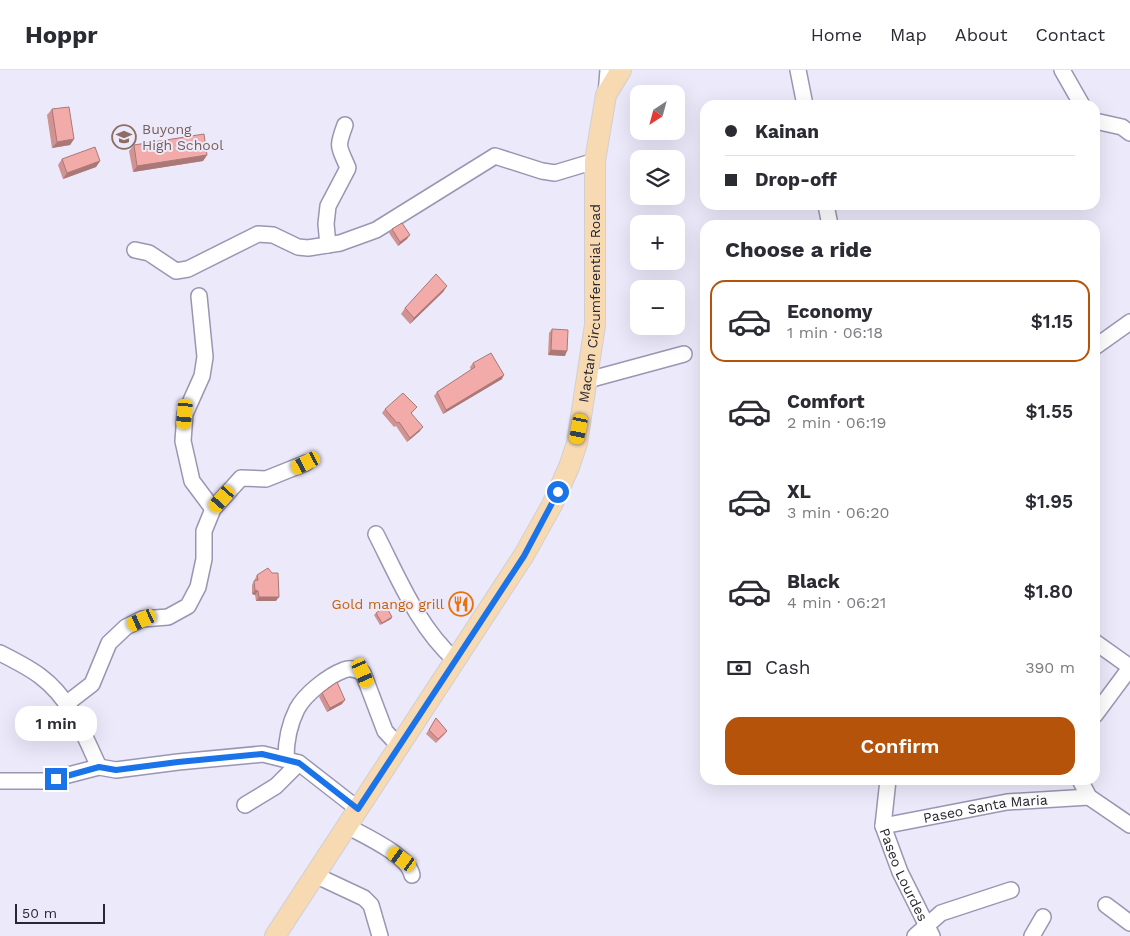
<!DOCTYPE html>
<meta charset="utf-8">
<style>
body{margin:0;font-family:"Work Sans",sans-serif;background:#f2f2f3;color:#2b2b33;height:100vh;display:flex;flex-direction:column;font-size:19px;white-space:nowrap}
*{box-sizing:border-box;margin:0}
p{font-size:16px;color:#7c7c81}
.icon{flex:none;width:28px;height:28px;fill:none;stroke:currentColor;stroke-width:2;stroke-linecap:round;stroke-linejoin:round}
.map{position:relative;flex:1;overflow:hidden}
.sheet{position:absolute;left:700px;top:150px;width:400px;height:565px;display:flex;flex-direction:column;background:#fff;border-radius:15px;box-shadow:0 5px 20px #0002}
.sheet>*{flex:none}
.guide{position:absolute;left:700px;top:30px;width:400px;height:110px;border-radius:15px;box-shadow:0 5px 20px #0002;display:grid;align-content:center;height:110px;padding:0 25px;background:#fff}
.needle{width:32px;rotate:216deg}
.buttons{position:absolute;left:630px;top:15px;display:grid;gap:10px}
.buttons a{display:grid;place-items:center;width:55px;height:55px;border-radius:10px;background:#fff;box-shadow:0 5px 20px #0002;font-size:25px}
.scale{position:absolute;left:15px;bottom:12px;width:90px;box-sizing:border-box;padding-left:5px;border:2px solid #282732;border-top:0;font-size:14px;line-height:18px;white-space:nowrap;color:#282732;-webkit-text-stroke:4px #ece9fb;paint-order:stroke}
.end{position:absolute;width:22px;height:22px;margin:-11px;border:6px solid #1a73e8;background:#fff;box-shadow:0 0 0 2px #fff}
.from{border-radius:50%}
.bubble{position:absolute;height:35px;border-radius:15px;background:#fff;box-shadow:0 5px 20px #0002;font-size:16px;font-weight:600;line-height:35px;text-align:center}
.car{position:absolute;width:15px;height:30px;margin:-15px -8px;border-radius:6px;box-shadow:0 0 4px 1px #0007;background:linear-gradient(#f5c518 24%,#345 0 40%,#f5c518 0 76%,#345 0 86%,#f5c518 0)}
.guide b{display:flex;align-items:center;gap:18px;height:48px;font-size:19px}
.guide b+b{border-top:1px solid #e1e1e2}
.guide i{width:12px;height:12px;background:#2b2b33}
ul{padding:0;list-style:none}
li{display:flex;align-items:center;gap:15px;height:82px;margin:0 10px 8px;padding:0 15px;border:2px solid transparent;border-radius:15px}
li div{flex:1}
li b{display:block;font-size:19px}
li em{font-style:normal;font-weight:600}
li.selected{border-color:#b45309}
li>.icon{width:45px;height:45px;stroke-width:1.5}
h2{padding:0 25px;font-size:22px;line-height:60px}
.pay{display:flex;align-items:center;gap:12px;height:55px;padding:0 25px;font-size:19px}
.pay p{margin-inline-start:auto}
.primary-button{display:flex;gap:10px;margin-top:auto;padding:10px 25px}
.primary-button a{flex:1;height:58px;border-radius:15px;background:#b45309;color:#fff;font-size:20px;font-weight:600;line-height:58px;text-align:center}
header{display:flex;align-items:center;gap:30px;box-sizing:border-box;height:70px;padding:0 25px;background:#fff;border-bottom:1px solid #e1e1e2}
header strong{font-size:24px}
nav{display:flex;gap:28px;margin-inline-start:auto;font-size:18px}
.map>svg:first-child{display:block}
.lines{fill:none;stroke-linecap:round;stroke-linejoin:round}
.minor-casing{stroke:#9a96b2;stroke-width:18}
.major-casing{stroke:#d0cfd2;stroke-width:22}
.minor{stroke:#fff;stroke-width:15}
.major{stroke:#f7dab2;stroke-width:20}
.wall{fill:#d19392}
.shaded-wall{fill:#aa7877}
.building{fill:#f3abaa;stroke:#aa7877}
.route{stroke:#1a73e8;stroke-width:6}
.labels{text-anchor:middle;stroke-width:4;stroke-linejoin:round;paint-order:stroke}
.education-label{font-size:14px;fill:#785e54;stroke:#ece9fb;text-anchor:start}
.street-label{font-size:14px;fill:#282732;stroke:#ece9fb}
.food-label{font-size:14px;fill:#c56008;stroke:#ece9fb;text-anchor:end}
</style>
<header>
<strong>Hoppr</strong>
<nav><a>Home</a><a>Map</a><a>About</a><a>Contact</a></nav>
</header>
<div class="map">
<svg width="1130" height="866" viewBox="0 0 1130 866">
<rect width="100%" height="100%" fill="#ece9fb"/>
<g class="lines">
<g class="minor-casing">
<g id="minor">
<path d="M798,0L805,35"/>
<path d="M1062,0L1082,35"/>
<path d="M606,25L608,0"/>
<path d="M1095,51L1122,57L1130,63"/>
<path d="M826,135L830,155"/>
<path d="M328,175L326,154L328,136L348,98C339,76 336,79 345,55"/>
<path d="M135,180L149,183L176,201L188,199L258,164L273,165L298,177L308,178L340,173L376,160L495,86L542,101L555,103L595,91"/>
<path d="M199,226L205,287L202,306L185,344L183,371L192,411L213,439"/>
<path d="M1095,277L1130,252"/>
<path d="M588,310L684,284"/>
<path d="M376,464C398,507 418,557 455,590"/>
<path d="M1095,572L1130,597"/>
<path d="M0,583C14,590 28,597 40,606C71,629 84,665 99,697"/>
<path d="M66,634L92,614L109,573L126,557L142,549L168,547L188,536L198,517L204,489V461L213,439L241,408L266,409L306,393"/>
<path d="M1095,645L1130,598"/>
<path d="M286,688C286,671 289,655 297,639C305,624 328,606 344,600C351,597 357,600 363,603L385,661L399,676"/>
<path id="s1" d="M888,710L883,756L900,802L932,866"/>
<path d="M1080,710L1089,727L1130,755"/>
<path d="M0,711H45L99,697L116,700L178,692L263,684L299,693L358,739"/>
<path d="M245,735L276,716L299,693"/>
<path d="M347,756C365,766 408,785 412,805"/>
<path id="s2" d="M883,756L1007,732L1089,727"/>
<path d="M315,805L364,828L371,835L380,866"/>
<path d="M1106,835L1130,853"/>
<path d="M915,866L941,843L1011,820"/>
<path d="M1032,866L1043,847"/>
</g>
</g>
<g class="major-casing">
<g id="major">
<path id="s3" d="M275,866L524,485L552,435L569,397L577,373L595,255V91L606,25L621,0"/>
</g>
</g>
<use href="#minor" class="minor"/>
<use href="#major" class="major"/>
</g>
<g class="wall">
<path d="M52,39L74,69L70,75L52,78L47,45Z"/>
<path d="M134,75L207,85L203,91L133,102L129,81Z"/>
<path d="M62,89L100,91L96,97L63,109L58,95Z"/>
<path d="M392,159L407,169L398,176L389,163Z"/>
<path d="M447,216L443,222L410,254L401,244L405,238Z"/>
<path d="M552,259L565,286L548,285L549,263Z"/>
<path d="M473,293L502,309L443,344L434,326L437,322L471,300L470,297Z"/>
<path d="M417,337L411,344L420,361L407,372L396,356L394,357L382,343L385,339Z"/>
<path d="M257,505L276,531H256L255,525L252,524V515Z"/>
<path d="M376,543L392,547L391,549L380,555L374,545Z"/>
<path d="M322,623L342,634L327,642L319,627Z"/>
<path d="M436,648L447,661L444,665L436,673L426,664Z"/>
</g>
<g class="shaded-wall">
<path d="M74,69L70,75L52,78L57,72Z"/>
<path d="M207,85L203,91L133,102L137,96Z"/>
<path d="M100,91L96,97L63,109L67,103Z"/>
<path d="M410,165L407,169L398,176L400,172Z"/>
<path d="M447,216L443,222L410,254L414,248Z"/>
<path d="M551,280L567,281L565,286L548,285Z"/>
<path d="M504,305L502,309L443,344L446,340Z"/>
<path d="M423,357L420,361L407,372L410,368Z"/>
<path d="M255,520L258,521L255,525L252,524Z"/>
<path d="M259,527H279L276,531H256Z"/>
<path d="M392,547L391,549L380,555L382,553Z"/>
<path d="M345,630L342,634L327,642L330,638Z"/>
</g>
<g class="building">
<path d="M69,37L74,69L57,72L52,39Z"/>
<path d="M204,64L207,85L137,96L134,75Z"/>
<path d="M95,77L100,91L67,103L62,89Z"/>
<path d="M402,153L410,165L400,172L392,159Z"/>
<path d="M436,204L447,216L414,248L405,238Z"/>
<path d="M552,259L568,260L567,281L551,280Z"/>
<path d="M491,283L504,305L446,340L437,322L475,297L473,293Z"/>
<path d="M403,323L417,337L411,343L423,357L410,368L399,352L397,353L385,339Z"/>
<path d="M268,498L272,503H278L279,527H259L258,521L255,520L254,511L258,510L257,505Z"/>
<path d="M386,536L392,547L382,553L376,543Z"/>
<path d="M337,612L345,630L330,638L322,623Z"/>
<path d="M436,648L447,661L438,669L429,660Z"/>
</g>
<g class="lines">
<path class="route" d="M56,709L99,697L116,700L178,692L262,684L299,693L358,739L524,486L558,422"/>
</g>
<defs>
<g id="school-ring" transform="scale(1.25)"><circle r="9.5" fill="#ece9fb" stroke="#8d6e63" stroke-width="1.5"/><path d="M0-5L7-2L0 1L-7-2ZM-4 1L0 2.5L4 1V4Q0 6-4 4Z" fill="#8d6e63"/></g>
<g id="restaurant-ring" transform="scale(1.25)"><circle r="9.5" fill="#ece9fb" stroke="#e8710a" stroke-width="1.5"/><path d="M-5-6h1v4h1v-4h1v4h1v-4h1v5L-1.5 .5V6h-2V.5L-5-1ZM5-6V6H3V1.5H1.5Q1.5-4 5-6Z" fill="#e8710a"/></g>
</defs>
<g fill-rule="evenodd">
<use href="#school-ring" x="124" y="67"/>
<use href="#restaurant-ring" x="461" y="534"/>
</g>
<g class="labels">
<g class="education-label">
<text x="142" y="64">Buyong<tspan x="142" dy="16">High School</tspan></text>
</g>
<g class="street-label">
<text dy="5" stroke="none"><textPath href="#s3" startOffset="720">Mactan Circumferential Road</textPath></text>
<text dy="5" stroke="none"><textPath href="#s2" startOffset="104">Paseo Santa Maria</textPath></text>
<text dy="5" stroke="none"><textPath href="#s1" startOffset="99">Paseo Lourdes</textPath></text>
</g>
<g class="food-label">
<text x="444" y="539">Gold mango grill</text>
</g>
</g>
</svg>
<div class="buttons">
<a><svg class="needle" viewBox="-14 -14 28 28"><path d="M0-13l5 13h-10z" fill="#e53935"/><path d="M0 13l5-13h-10z" fill="#7c7c81"/></svg></a>
<a><svg class="icon" aria-label="layers" viewBox="0 0 24 24"><path d="M12 4l9 5-9 5-9-5zM3 14l9 5 9-5"/></svg></a>
<a>+</a>
<a>−</a>
</div>
<div class="scale">50 m</div>
<i class="end from" style="left:558px;top:422px"></i>
<i class="end" style="left:56px;top:709px"></i>
<div class="bubble" style="left:15px;top:636px;width:82px">1 min</div>
<i class="car" style="left:185px;top:344px;rotate:185deg"></i>
<i class="car" style="left:579px;top:359px;rotate:191deg"></i>
<i class="car" style="left:306px;top:393px;rotate:243deg"></i>
<i class="car" style="left:222px;top:429px;rotate:221deg"></i>
<i class="car" style="left:142px;top:550px;rotate:245deg"></i>
<i class="car" style="left:363px;top:603px;rotate:156deg"></i>
<i class="car" style="left:402px;top:789px;rotate:305deg"></i>
<div class="guide">
<b><i class="from"></i>Kainan</b>
<b><i></i>Drop-off</b>
</div>
<section class="sheet">
<h2>Choose a ride</h2>
<ul>
<li class="selected"><svg class="icon" aria-label="car" viewBox="0 0 24 24"><path d="M5 17H2v-5l4-1 3-4h7l3 4 3 1v5h-3M9 17h6M6 11h13"/><circle cx="7" cy="17" r="2"/><circle cx="17" cy="17" r="2"/></svg><div><b>Economy</b><p>1 min · 06:18</p></div><em>$1.15</em></li>
<li><svg class="icon" aria-label="car" viewBox="0 0 24 24"><path d="M5 17H2v-5l4-1 3-4h7l3 4 3 1v5h-3M9 17h6M6 11h13"/><circle cx="7" cy="17" r="2"/><circle cx="17" cy="17" r="2"/></svg><div><b>Comfort</b><p>2 min · 06:19</p></div><em>$1.55</em></li>
<li><svg class="icon" aria-label="car" viewBox="0 0 24 24"><path d="M5 17H2v-5l4-1 3-4h7l3 4 3 1v5h-3M9 17h6M6 11h13"/><circle cx="7" cy="17" r="2"/><circle cx="17" cy="17" r="2"/></svg><div><b>XL</b><p>3 min · 06:20</p></div><em>$1.95</em></li>
<li><svg class="icon" aria-label="car" viewBox="0 0 24 24"><path d="M5 17H2v-5l4-1 3-4h7l3 4 3 1v5h-3M9 17h6M6 11h13"/><circle cx="7" cy="17" r="2"/><circle cx="17" cy="17" r="2"/></svg><div><b>Black</b><p>4 min · 06:21</p></div><em>$1.80</em></li>
</ul>
<div class="pay"><svg class="icon" aria-label="cash" viewBox="0 0 24 24"><path d="M3 7h18v10H3z"/><circle cx="12" cy="12" r="2"/></svg>Cash<p>390 m</p></div>
<div class="primary-button"><a>Confirm</a></div>
</section>
</div>
